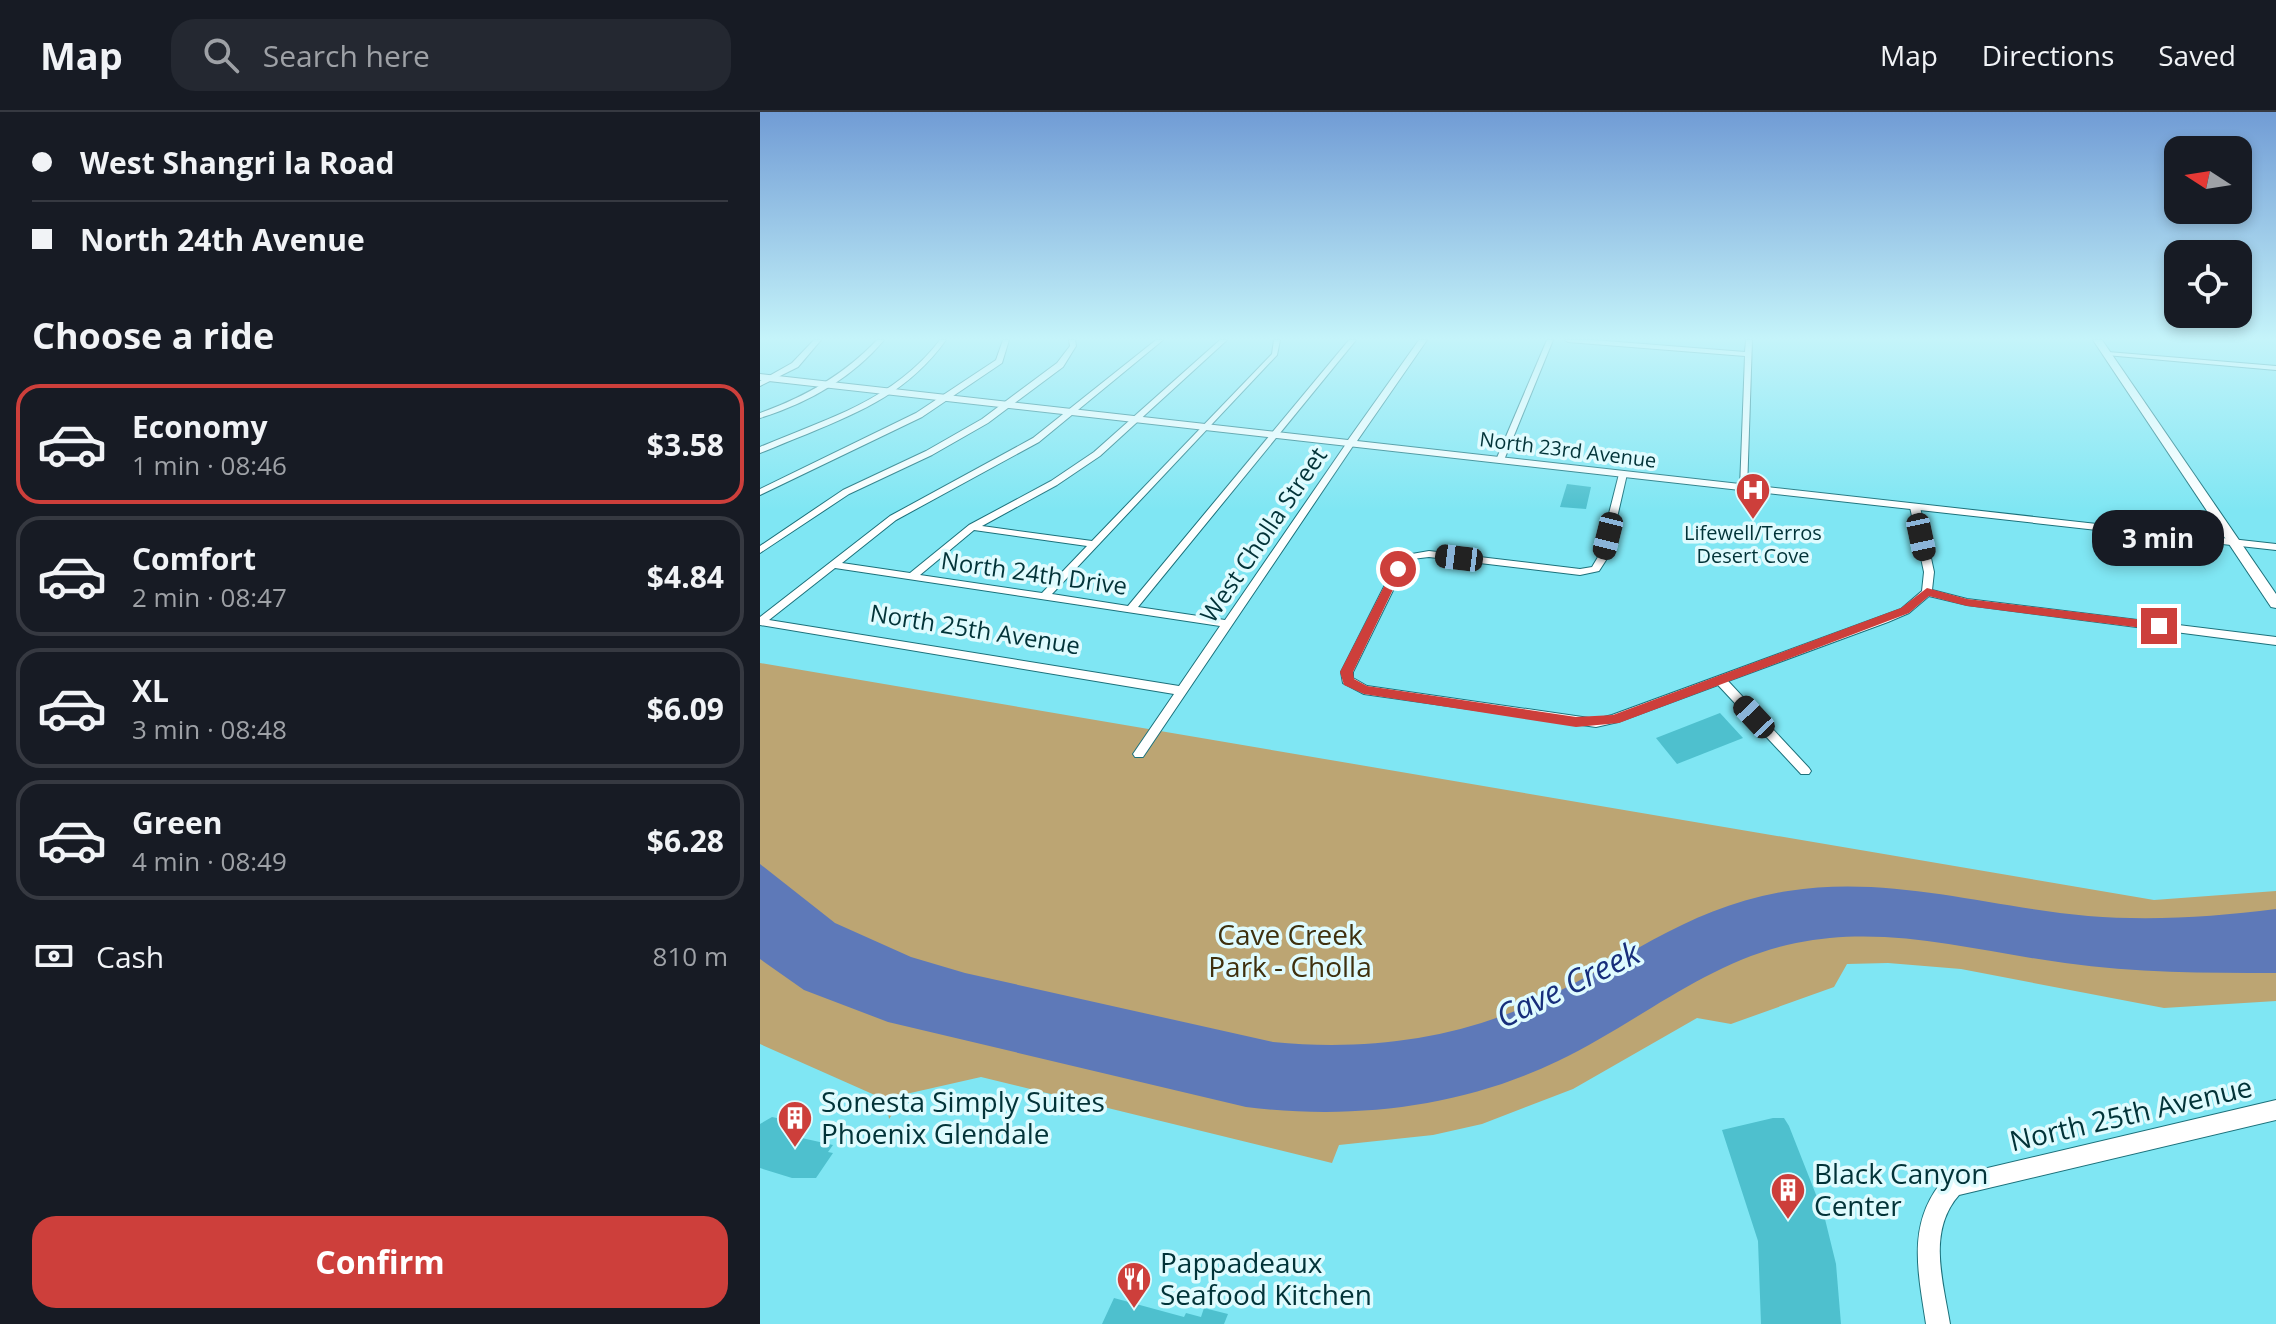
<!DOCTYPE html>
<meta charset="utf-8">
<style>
body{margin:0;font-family:"Open Sans",sans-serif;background:#242831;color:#f1f3f6;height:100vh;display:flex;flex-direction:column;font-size:30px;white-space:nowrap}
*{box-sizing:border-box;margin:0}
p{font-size:26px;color:#9ea1a6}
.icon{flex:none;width:44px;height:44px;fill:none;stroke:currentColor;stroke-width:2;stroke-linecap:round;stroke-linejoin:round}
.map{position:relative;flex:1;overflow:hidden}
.details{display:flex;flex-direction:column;background:#171b24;width:760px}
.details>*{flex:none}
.banner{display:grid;align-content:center;height:176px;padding:0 32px;background:#171b24}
.needle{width:52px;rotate:282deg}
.controls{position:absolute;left:1404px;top:24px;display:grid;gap:16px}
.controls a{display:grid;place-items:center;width:88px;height:88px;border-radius:16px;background:#171b24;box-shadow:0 4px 12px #0003;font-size:40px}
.end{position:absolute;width:36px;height:36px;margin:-18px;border:10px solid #cd3f3b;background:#fff;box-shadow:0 0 0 4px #fff}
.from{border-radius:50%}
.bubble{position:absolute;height:56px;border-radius:24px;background:#171b24;box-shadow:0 4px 12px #0003;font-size:26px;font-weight:700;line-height:56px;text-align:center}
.car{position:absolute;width:24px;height:48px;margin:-24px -12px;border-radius:10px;box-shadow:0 0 6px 2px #0007;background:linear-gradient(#222 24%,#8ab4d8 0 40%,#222 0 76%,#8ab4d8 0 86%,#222 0)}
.banner b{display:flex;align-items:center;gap:28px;height:76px;font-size:30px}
.banner b+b{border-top:2px solid #363941}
.banner i{width:20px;height:20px;background:#f1f3f6}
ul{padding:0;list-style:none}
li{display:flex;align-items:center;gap:24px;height:120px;margin:0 16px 12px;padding:0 16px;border:4px solid #363941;border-radius:24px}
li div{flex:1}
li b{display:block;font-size:30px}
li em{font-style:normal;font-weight:700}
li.active{border-color:#cd3f3b}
li>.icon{width:72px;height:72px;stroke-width:1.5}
h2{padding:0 32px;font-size:36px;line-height:96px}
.pay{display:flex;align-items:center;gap:20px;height:88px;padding:0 32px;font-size:30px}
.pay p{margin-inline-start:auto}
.button{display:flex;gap:16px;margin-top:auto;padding:16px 32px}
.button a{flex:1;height:92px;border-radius:24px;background:#cd3f3b;color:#fff;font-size:32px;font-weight:700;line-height:92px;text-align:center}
header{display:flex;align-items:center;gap:48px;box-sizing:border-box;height:112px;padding:0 40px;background:#171b24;border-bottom:2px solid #363941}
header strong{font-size:38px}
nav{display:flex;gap:44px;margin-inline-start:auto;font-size:28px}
.search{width:560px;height:72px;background:#242831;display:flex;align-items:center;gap:20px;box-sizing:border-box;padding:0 28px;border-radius:24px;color:#9ea1a6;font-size:30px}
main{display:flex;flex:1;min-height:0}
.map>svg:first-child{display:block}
.green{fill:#bca573}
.water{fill:#5e79b8}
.building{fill:#4ec0ce}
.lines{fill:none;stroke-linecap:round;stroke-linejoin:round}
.minor-casing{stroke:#1c717b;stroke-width:2}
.tertiary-casing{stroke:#1c717b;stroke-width:2}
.secondary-casing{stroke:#1c717b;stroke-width:2}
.minor{fill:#fff;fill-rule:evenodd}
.tertiary{fill:#fff;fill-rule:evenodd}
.secondary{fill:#fff;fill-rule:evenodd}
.route{fill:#cd3f3b}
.labels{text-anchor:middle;stroke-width:7;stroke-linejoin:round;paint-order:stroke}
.far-street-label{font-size:20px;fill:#023338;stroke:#dffbfe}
.far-poi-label{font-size:20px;fill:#023338;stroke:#dffbfe}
.street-label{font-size:24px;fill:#023338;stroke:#dffbfe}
.near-park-label{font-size:28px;fill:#3f300e;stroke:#dffbfe}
.near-poi-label{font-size:28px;fill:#023338;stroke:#dffbfe;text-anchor:start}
.near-street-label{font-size:28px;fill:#023338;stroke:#dffbfe}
.near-water-label{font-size:32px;font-style:italic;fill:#172e7b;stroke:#dffbfe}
</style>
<header>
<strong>Map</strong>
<div class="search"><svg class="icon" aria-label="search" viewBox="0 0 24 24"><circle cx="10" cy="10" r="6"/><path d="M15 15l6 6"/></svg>Search here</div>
<nav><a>Map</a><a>Directions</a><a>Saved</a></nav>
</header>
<main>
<section class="details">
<div class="banner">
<b><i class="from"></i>West Shangri la Road</b>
<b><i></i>North 24th Avenue</b>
</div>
<h2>Choose a ride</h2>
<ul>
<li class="active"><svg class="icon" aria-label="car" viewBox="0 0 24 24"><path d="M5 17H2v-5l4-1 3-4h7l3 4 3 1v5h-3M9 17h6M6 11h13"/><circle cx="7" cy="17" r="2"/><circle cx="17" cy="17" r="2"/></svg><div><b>Economy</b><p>1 min · 08:46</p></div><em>$3.58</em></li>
<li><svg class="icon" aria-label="car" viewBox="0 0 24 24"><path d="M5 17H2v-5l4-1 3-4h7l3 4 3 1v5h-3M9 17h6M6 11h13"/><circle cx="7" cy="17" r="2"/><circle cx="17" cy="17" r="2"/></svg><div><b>Comfort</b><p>2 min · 08:47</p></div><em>$4.84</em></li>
<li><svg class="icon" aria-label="car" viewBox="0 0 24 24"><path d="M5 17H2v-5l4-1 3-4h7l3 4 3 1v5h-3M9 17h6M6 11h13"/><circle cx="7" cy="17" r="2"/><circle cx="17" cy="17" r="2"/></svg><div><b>XL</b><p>3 min · 08:48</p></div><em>$6.09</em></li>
<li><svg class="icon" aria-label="car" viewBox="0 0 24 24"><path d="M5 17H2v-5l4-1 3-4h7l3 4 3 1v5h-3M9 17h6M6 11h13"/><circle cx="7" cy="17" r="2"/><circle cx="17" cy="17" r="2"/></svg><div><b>Green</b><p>4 min · 08:49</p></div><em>$6.28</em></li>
</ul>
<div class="pay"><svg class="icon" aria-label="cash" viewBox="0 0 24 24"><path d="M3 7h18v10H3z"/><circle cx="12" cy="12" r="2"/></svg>Cash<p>810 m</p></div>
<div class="button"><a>Confirm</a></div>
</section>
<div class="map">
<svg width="1516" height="1212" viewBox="0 0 1516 1212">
<rect width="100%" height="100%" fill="#7fe6f3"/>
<path class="green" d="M0,551L1394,788L1516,779V889L1404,896L1201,857L1128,851L1087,852L1074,875L971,912L937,906L813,977L722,1012L673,1023L579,1033L572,1051L221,965L146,982L129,1007L126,988L0,932Z"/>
<path class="water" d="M0,752L75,811L151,845L205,861L513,930C603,939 692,928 774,891C864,851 926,795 1028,779C1131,763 1227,795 1328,804C1391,809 1454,805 1516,797V861C1445,861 1375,861 1305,851C1214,839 1128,812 1036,831C947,849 878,911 798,949C701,996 592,1008 486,995L128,910L44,878L0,847Z"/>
<g class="building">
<path d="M807,372L831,375L826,397L800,395Z"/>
<path d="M960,601L983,626L917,652L896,626Z"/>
<path d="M12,1005L31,1009L24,1022L73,1033L68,1040L73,1041L56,1066H32L0,1056V1012Z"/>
<path d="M1013,1006H1024L1029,1014L1064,1103L1076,1152L1081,1212H1001L998,1129L962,1018Z"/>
<path d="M354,1186L424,1205L426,1201L441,1205L444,1196L468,1202L464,1212H342Z"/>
</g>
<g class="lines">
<g class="minor-casing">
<g id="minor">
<path d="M54,228H61L38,255L0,274V269L32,251Z"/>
<path d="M117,228H124C92,266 48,291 0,306V301C45,285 84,263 117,228Z"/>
<path d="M180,228H186C149,279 105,298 47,322C31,328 16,335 0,341V335C68,306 133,289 180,228Z"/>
<path d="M243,228H249L242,251L162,305L0,383V377L156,301L236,248Z"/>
<path d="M309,228H315L316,234L303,255L228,311L172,343L89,382L0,441V434L83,378L166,339L222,307L297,251L310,234Z"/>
<path d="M396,228H403L279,330L136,408L82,451L150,461L209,413L291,369L334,340L460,228H467L340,344L297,373L222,414L332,429L512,242L514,228H520L517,243L292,482L368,494L589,228H596L378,495L465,508L588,329H594L595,331L383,645H375L373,642L414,582L0,513V505L130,404L273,326ZM214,418L327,434L282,481L160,463ZM75,456L460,514L419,574L9,508Z"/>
<path d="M787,228H793L744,348L737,350L736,348Z"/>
<path d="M805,228H833L985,240L986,228H992L987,378H981L980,376L985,244L808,230Z"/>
<path d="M1348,240L1516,254V258L1346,243L1344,242Z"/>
<path d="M863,359L867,362L848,445L839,459L820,463L669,445L652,447L641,462L593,560V566L607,574L836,607L852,603L1141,497L1162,479L1164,460L1150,395L1155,392L1160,395L1174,460L1172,478L1207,487L1516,525V533L1207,493L1169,484L1149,501L1128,510L968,569L1049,656L1051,659L1049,662H1041L958,573L858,610L836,615L604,582L583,571L581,560L631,461L646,443L669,439L820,457L832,455L838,445L859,362Z"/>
</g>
</g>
<g class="tertiary-casing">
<g id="tertiary">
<path d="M659,228H667L597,329L1516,432V438L0,268V262L588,328Z"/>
<path d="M1516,988V1008L1199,1083C1167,1119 1183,1169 1190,1212H1166C1158,1159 1146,1110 1185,1066Z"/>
</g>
</g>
<g class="secondary-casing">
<path id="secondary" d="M1333,228H1342L1516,482V496L1511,495Z"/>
</g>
<use href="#minor" class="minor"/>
<use href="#tertiary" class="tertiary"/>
<use href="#secondary" class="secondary"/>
</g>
<linearGradient id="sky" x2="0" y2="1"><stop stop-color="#719cd5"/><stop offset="0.57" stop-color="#c5f4fa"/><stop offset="1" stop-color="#c5f4fa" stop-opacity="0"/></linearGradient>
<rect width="1516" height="398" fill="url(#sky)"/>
<path class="route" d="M638,454L643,457L593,560L594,567L607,574L816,605L853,603L1141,496L1167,476L1207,487L1399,510L1404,514L1399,518L1207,494L1169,484L1149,501L859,611L816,615L604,582L584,573L580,560L633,457Z"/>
<defs>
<g id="hospital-pin" transform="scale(1.8)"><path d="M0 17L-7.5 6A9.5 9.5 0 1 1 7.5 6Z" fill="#cd3f3b" stroke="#dffbfe"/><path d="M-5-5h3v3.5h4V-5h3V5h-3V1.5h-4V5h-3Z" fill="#fff"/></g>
<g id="building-pin" transform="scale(1.8)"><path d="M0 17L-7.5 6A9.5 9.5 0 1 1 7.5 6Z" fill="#cd3f3b" stroke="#dffbfe"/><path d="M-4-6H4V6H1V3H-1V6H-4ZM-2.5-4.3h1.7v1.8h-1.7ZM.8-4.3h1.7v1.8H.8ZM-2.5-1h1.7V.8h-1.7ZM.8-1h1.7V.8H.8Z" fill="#fff"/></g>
<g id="restaurant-pin" transform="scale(1.8)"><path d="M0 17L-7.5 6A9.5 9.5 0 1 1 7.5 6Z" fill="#cd3f3b" stroke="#dffbfe"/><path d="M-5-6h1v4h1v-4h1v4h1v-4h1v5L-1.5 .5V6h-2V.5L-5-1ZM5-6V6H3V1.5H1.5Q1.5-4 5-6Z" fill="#fff"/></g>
</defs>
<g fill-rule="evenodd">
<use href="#hospital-pin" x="993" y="378"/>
<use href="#building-pin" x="35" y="1006"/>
<use href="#building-pin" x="1028" y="1078"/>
<use href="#restaurant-pin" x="374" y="1167"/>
</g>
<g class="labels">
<g class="far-street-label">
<text transform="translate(808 338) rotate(7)" y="7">North 23rd Avenue</text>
</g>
<g class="far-poi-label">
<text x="993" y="428">Lifewell/Terros<tspan x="993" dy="23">Desert Cove</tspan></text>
</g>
<g class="street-label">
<text transform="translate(504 423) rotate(-56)" y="8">West Cholla Street</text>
<text transform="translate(274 462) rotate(8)" y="8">North 24th Drive</text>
<text transform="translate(215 518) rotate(9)" y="8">North 25th Avenue</text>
</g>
<g class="near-park-label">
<text x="530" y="833">Cave Creek<tspan x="530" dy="32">Park - Cholla</tspan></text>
</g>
<g class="near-poi-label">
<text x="61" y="1000">Sonesta Simply Suites<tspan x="61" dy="32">Phoenix Glendale</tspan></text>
<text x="1054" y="1072">Black Canyon<tspan x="1054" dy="32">Center</tspan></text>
<text x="400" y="1161">Pappadeaux<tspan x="400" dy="32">Seafood Kitchen</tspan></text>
</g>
<g class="near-street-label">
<text transform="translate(1371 1002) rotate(-13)" y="10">North 25th Avenue</text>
</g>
<g class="near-water-label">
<text transform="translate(808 873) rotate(-26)" y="11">Cave Creek</text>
</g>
</g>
</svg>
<div class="controls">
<a><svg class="needle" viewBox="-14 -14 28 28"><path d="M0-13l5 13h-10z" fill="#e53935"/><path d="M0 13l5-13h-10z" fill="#9ea1a6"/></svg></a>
<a><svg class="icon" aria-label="locate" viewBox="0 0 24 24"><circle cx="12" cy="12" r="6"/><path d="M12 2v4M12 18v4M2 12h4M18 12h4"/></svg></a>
</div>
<i class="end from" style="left:638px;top:457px"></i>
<i class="end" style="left:1399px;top:514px"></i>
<div class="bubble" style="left:1332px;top:398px;width:132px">3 min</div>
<i class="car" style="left:848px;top:424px;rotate:194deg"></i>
<i class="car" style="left:1161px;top:425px;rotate:168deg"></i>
<i class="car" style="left:699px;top:446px;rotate:277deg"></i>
<i class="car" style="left:994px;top:605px;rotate:317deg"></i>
</div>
</main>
